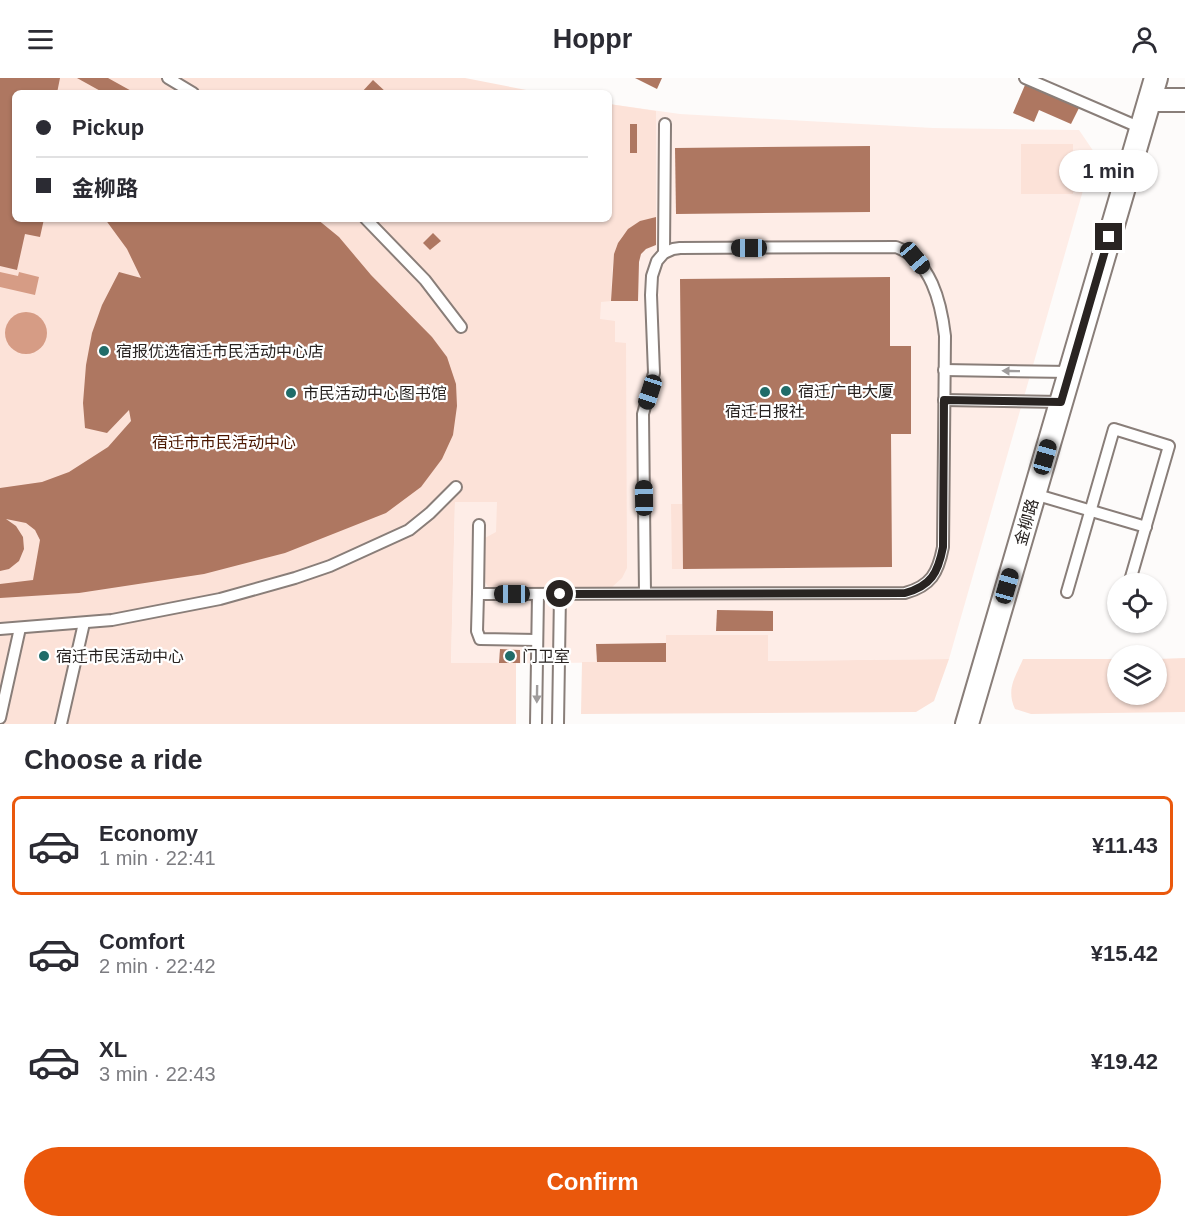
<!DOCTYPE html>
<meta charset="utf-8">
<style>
body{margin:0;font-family:Arial,"Noto Sans SC",sans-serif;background:#f7f7f7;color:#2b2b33;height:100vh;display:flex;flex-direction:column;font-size:22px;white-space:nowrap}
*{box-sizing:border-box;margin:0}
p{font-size:20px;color:#7c7c81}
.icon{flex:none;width:33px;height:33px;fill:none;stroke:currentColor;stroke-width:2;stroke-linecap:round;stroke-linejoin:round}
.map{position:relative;height:646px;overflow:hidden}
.sheet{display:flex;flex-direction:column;background:#fff;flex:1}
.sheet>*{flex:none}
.top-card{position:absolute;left:12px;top:12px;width:600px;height:132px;border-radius:9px;box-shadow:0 2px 4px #0004;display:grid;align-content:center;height:132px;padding:0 24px;background:#fff}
.buttons{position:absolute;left:1107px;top:495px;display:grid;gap:12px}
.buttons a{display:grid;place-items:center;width:60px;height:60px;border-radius:50%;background:#fff;box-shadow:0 2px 4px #0004;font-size:30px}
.end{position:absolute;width:27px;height:27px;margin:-14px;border:8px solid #292422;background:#fff;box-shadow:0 0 0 3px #fff}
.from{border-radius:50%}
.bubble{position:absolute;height:42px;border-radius:21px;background:#fff;box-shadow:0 2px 4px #0004;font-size:20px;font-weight:700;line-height:42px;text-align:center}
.car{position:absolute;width:18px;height:36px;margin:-18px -9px;border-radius:8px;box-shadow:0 0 4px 2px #0007;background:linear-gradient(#222 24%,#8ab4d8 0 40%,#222 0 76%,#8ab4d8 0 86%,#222 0)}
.top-card b{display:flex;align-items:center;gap:21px;height:57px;font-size:22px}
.top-card b+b{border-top:2px solid #e1e1e2}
.top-card i{width:15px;height:15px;background:#2b2b33}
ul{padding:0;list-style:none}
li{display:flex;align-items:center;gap:18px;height:99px;margin:0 12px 9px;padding:0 12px;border:3px solid transparent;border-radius:9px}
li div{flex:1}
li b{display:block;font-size:22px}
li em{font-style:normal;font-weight:700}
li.on{border-color:#ea580c}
li>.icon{width:54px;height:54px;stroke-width:1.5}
h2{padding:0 24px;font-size:27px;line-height:72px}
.button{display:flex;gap:12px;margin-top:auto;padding:12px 24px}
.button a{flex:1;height:69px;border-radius:36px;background:#ea580c;color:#fff;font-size:24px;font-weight:700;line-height:69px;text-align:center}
header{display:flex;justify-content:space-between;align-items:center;height:78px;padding:0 24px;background:#fff;font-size:27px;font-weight:700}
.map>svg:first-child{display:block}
.built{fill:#feede7}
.green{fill:#fce2d8}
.water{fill:#d69c85}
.building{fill:#ae7761}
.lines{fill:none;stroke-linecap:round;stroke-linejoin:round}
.lane-casing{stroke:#897e79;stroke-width:14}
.street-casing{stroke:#897e79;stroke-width:26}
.lane{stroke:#fff;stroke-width:10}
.street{stroke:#fff;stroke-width:22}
.oneway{fill:#9f9c9c}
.route{stroke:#292422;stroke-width:8}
.poi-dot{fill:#206c69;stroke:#fff;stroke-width:2}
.labels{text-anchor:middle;stroke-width:4.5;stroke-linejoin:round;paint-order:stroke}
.poi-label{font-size:16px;fill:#292422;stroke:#fff;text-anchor:start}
.park-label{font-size:16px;fill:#4b1700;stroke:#fff}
.street-label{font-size:16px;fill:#292422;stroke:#fff}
</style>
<header><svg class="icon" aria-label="menu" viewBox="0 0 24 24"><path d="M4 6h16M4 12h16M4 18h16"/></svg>Hoppr<svg class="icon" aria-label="person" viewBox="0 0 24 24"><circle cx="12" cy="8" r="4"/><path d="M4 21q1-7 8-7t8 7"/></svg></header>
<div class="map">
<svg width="1185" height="646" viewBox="0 0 1185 646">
<rect width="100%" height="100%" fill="#fdfbfa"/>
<path class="built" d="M609,26L680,36L933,50L1079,52L1094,74L949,581L451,586L456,387L609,141Z"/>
<g class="green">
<path d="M0,0H465L542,15H15V141H609V26L656,33V139C608,151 613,182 611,223L601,224L600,241L615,243V264L626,265L627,490L622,500L612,509L489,510L483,501V461L496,454L497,424H455L451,585H516V646H0Z"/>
<rect x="1021" y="66" width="52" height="50"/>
<path d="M671,426H682L683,491H672Z"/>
<path d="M666,557H768V583L949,581L934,623L916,634L581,636L582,584H666Z"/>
<path d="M1185,580V634L1031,636L1015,631C1006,611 1015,600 1023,581H1117L1118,616H1156L1157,581Z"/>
</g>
<g class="water">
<path d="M0,194L18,198L19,194L39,199L35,217L0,209Z"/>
<circle cx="26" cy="255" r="21"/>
</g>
<g class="building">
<path d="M0,0H60L57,15H15V141H44L40,159L25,156L17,192L0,188Z"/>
<path d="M77,0H108L135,15H104Z"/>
<path d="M635,0H662L657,11Z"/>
<path d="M373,2L387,15H361Z"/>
<path d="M1025,7L1079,30L1071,46L1039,32L1034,44L1013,35Z"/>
<rect x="630" y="46" width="7" height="29"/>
<path d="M870,68V134L676,136L675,70Z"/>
<path d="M656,139V167L646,171L641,176L639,184L638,223H611L614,176L618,165L628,151L640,143Z"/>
<path d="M105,141H317L339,159L371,197L432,259L447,279L456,306L457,328L453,357L442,381L421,409L386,435L285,475L204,496L79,515L0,520V506L33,502L40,462L35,452L26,445L6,441L16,448L23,459L24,471L19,483L9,491L0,493V410L42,404L69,394L108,369L131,343L129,332L107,355L85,350L83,325L86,287L92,255L102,227L119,194L141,200L127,171Z"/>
<path d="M433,155L441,163L430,172L423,165Z"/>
<path d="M890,199V268H911V356H891L892,489L683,491L680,201Z"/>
<path d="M717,532L773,533V553H716Z"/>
<path d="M666,565V584H597L596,566Z"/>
<path d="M500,571L520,572V585H499Z"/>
</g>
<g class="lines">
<g class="lane-casing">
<g id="lane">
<path d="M168,0L193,15"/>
<path d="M1025,0L1141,50"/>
<path d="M366,141L425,202L461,249"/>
<path d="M664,175L665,46"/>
<path d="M944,292L1070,294"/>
<path d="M944,322L1061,324"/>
<path d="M1034,416L1146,449"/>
<path d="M479,447L478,516L905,515C931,508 938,495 943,469L945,258C941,224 931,182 896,169L680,170L673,171L664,175L657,183L652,198L651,217L654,295L643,336L645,515"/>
<path d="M1067,514L1114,351L1169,368L1129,506"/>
<path d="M478,516L477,553L480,561L537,562"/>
<path d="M0,551L112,542L220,521L295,500L330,488L409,452L430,435L456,409"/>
<path d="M0,640L20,550"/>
<path d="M61,646L84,545"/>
<path d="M536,646L538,516"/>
<path d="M558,646L560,516"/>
</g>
</g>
<g class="street-casing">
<g id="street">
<path d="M1150,22H1185"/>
<path d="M967,646L1156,0"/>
</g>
</g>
<use href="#lane" class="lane"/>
<use href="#street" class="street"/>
</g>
<defs><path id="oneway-solid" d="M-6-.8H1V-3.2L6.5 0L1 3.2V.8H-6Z" transform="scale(1.5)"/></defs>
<g class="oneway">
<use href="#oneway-solid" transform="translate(1011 293) rotate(-179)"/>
<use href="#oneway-solid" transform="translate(537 616) rotate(91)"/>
</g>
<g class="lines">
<path class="route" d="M560,516L905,515C931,508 938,495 943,469L944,322L1061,324L1109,159"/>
</g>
<g class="poi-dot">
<circle cx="104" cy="273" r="6"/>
<circle cx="786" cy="313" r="6"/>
<circle cx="765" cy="314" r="6"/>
<circle cx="291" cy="315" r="6"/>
<circle cx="44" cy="578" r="6"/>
<circle cx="510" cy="578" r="6"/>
</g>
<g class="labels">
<g class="poi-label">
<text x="116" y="279">宿报优选宿迁市民活动中心店</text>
<text x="798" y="319">宿迁广电大厦</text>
<text x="303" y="321">市民活动中心图书馆</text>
<text x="765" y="339" text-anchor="middle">宿迁日报社</text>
<text x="56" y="584">宿迁市民活动中心</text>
<text x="522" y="584">门卫室</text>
</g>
<g class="park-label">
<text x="224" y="370">宿迁市市民活动中心</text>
</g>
<g class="street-label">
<text transform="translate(1026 444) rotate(-74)" y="6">金柳路</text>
</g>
</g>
</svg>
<div class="buttons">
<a><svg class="icon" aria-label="locate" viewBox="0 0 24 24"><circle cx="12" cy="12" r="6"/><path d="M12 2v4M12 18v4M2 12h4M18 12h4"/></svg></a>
<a><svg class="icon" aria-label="layers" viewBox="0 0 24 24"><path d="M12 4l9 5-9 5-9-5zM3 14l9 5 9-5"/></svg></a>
</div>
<i class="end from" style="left:560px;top:516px"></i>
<i class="end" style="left:1109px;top:159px"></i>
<div class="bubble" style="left:1059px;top:72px;width:99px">1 min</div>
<i class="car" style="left:749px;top:170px;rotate:270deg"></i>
<i class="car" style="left:915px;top:180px;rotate:140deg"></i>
<i class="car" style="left:650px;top:314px;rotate:198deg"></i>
<i class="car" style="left:1045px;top:379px;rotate:16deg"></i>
<i class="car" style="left:644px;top:420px;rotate:359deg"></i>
<i class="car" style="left:1007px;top:508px;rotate:16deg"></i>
<i class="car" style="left:512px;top:516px;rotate:270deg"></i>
<div class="top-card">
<b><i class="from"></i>Pickup</b>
<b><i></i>金柳路</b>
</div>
</div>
<section class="sheet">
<h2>Choose a ride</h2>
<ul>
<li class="on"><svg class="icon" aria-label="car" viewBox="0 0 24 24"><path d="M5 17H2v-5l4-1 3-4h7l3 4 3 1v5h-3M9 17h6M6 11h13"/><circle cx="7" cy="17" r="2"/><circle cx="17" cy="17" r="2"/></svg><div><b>Economy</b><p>1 min · 22:41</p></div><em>¥11.43</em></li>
<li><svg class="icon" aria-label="car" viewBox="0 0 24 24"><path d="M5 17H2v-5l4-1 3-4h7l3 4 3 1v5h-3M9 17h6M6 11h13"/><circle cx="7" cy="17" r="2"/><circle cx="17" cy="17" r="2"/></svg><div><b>Comfort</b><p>2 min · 22:42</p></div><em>¥15.42</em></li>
<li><svg class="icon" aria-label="car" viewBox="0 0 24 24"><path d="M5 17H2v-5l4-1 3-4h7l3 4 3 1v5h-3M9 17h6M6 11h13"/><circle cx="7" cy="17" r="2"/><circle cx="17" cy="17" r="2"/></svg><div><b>XL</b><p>3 min · 22:43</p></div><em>¥19.42</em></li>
</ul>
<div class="button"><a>Confirm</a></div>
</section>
